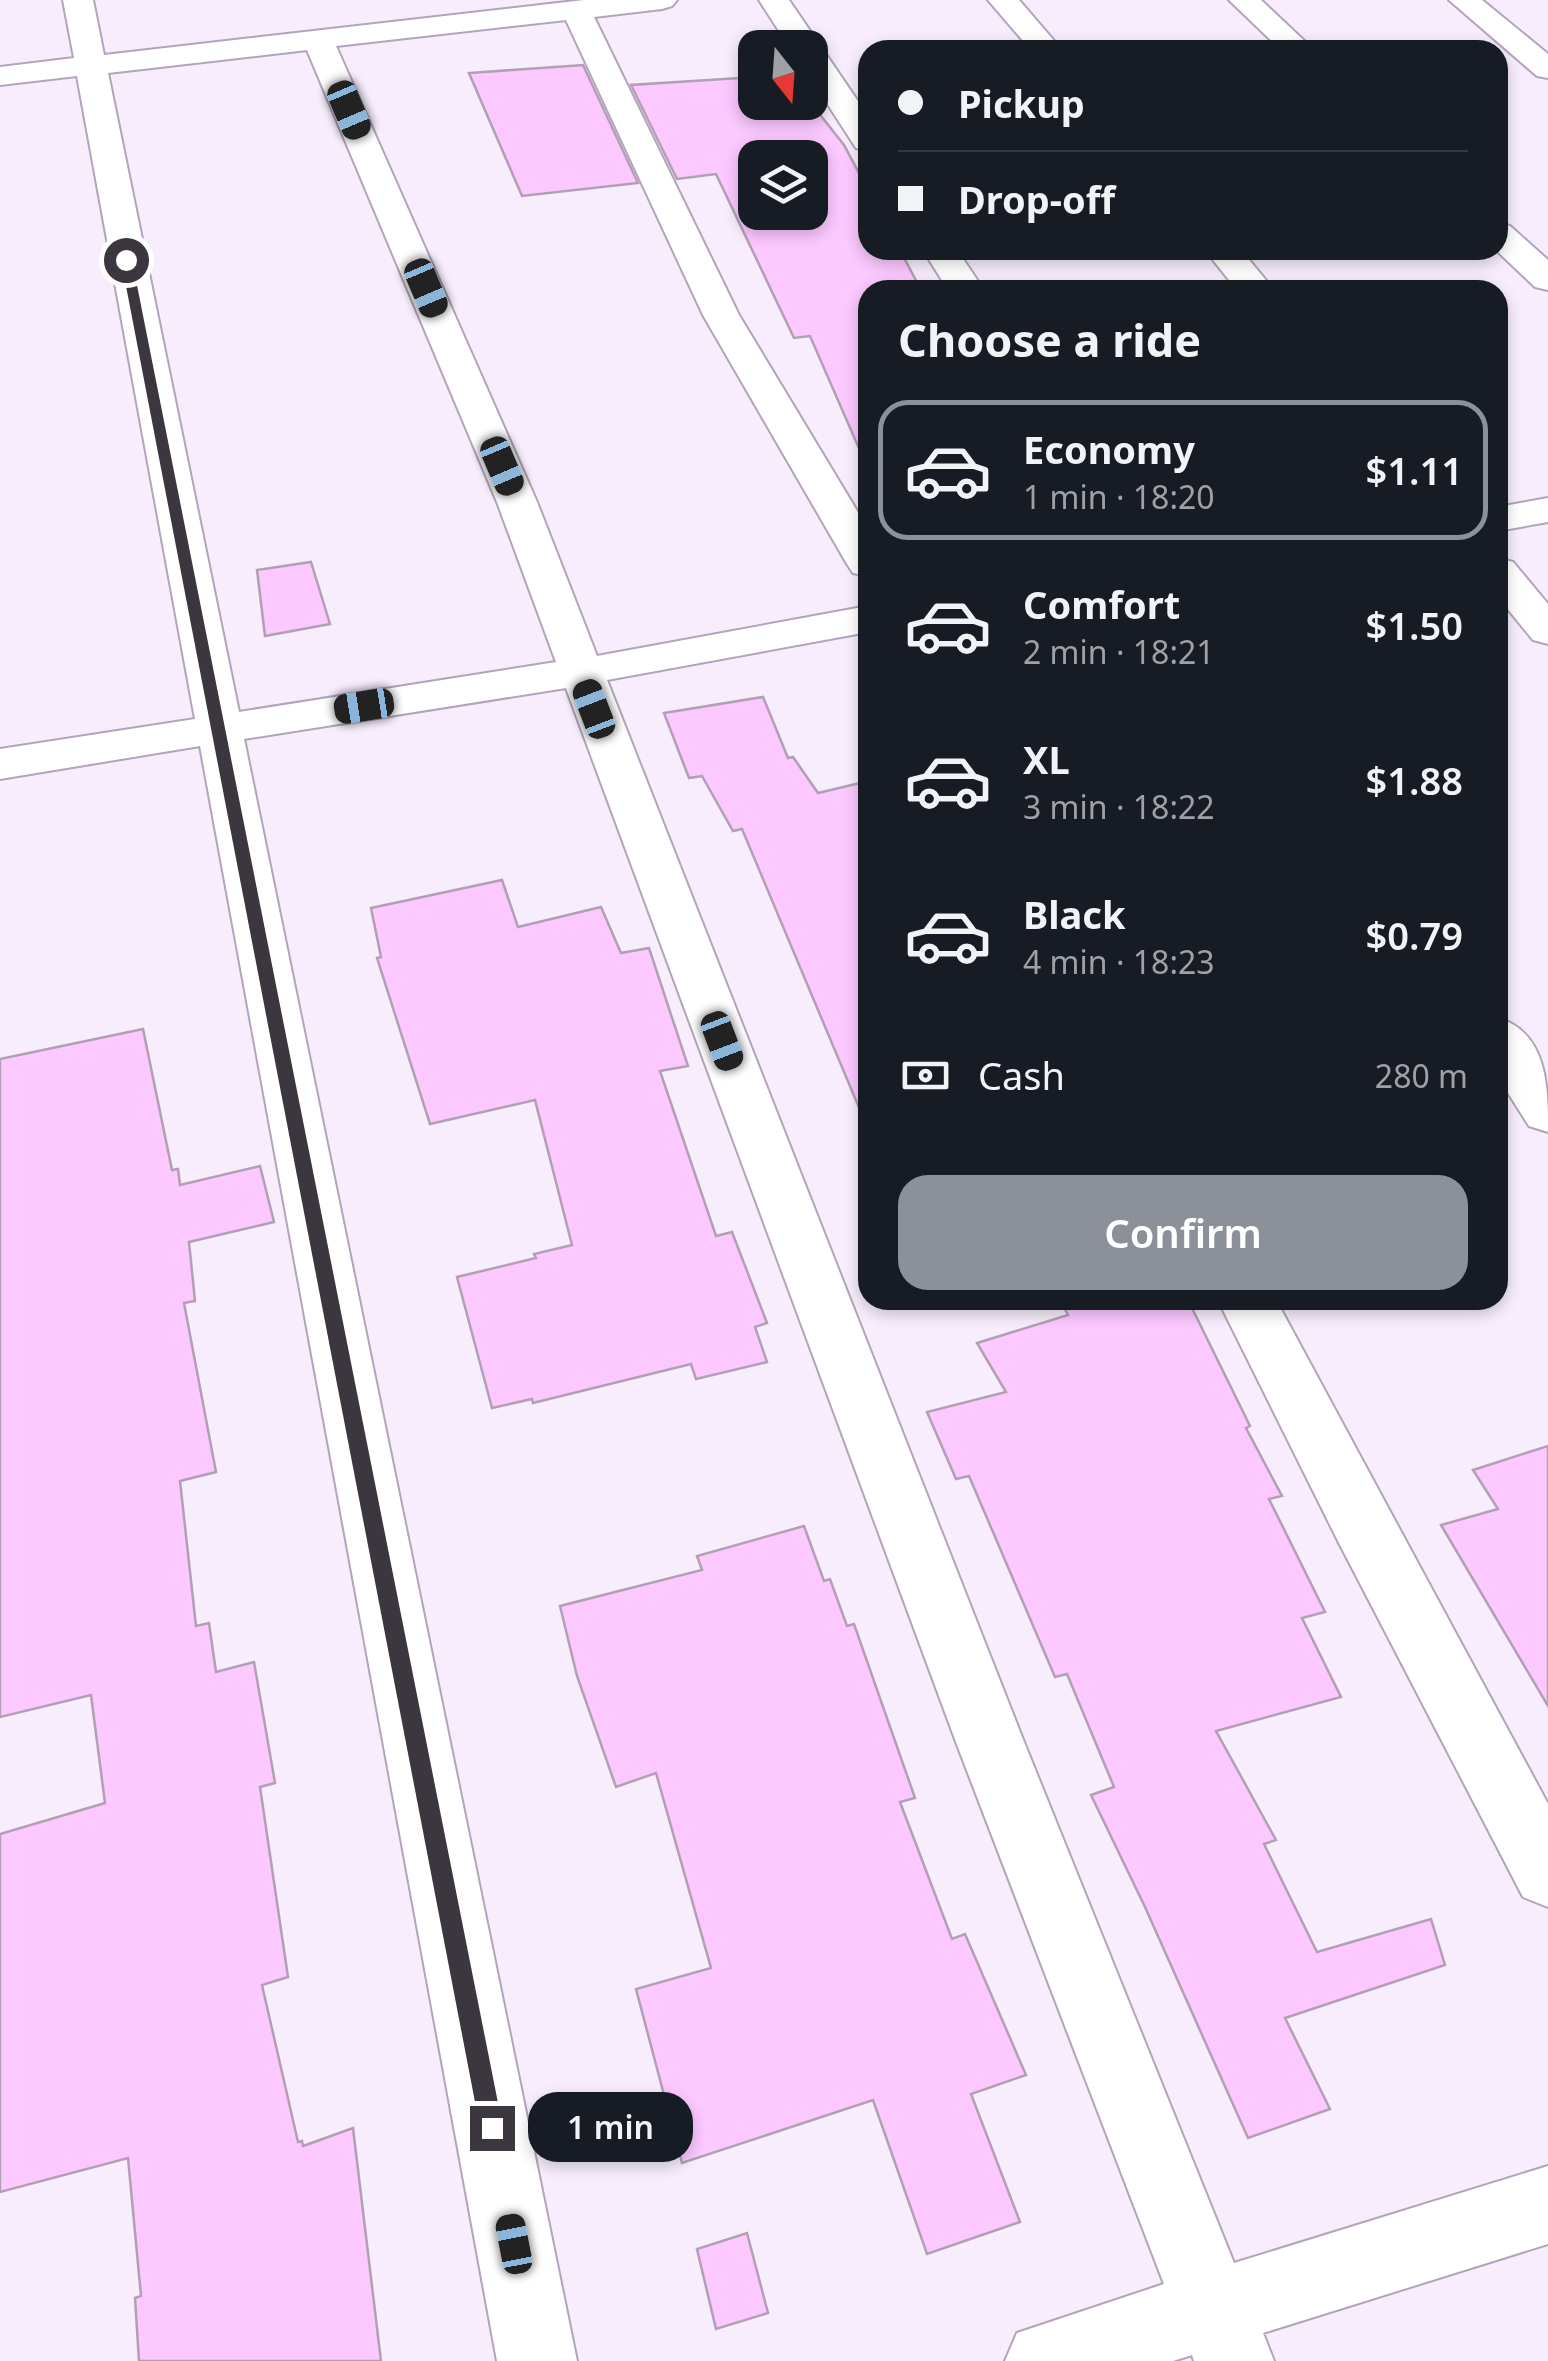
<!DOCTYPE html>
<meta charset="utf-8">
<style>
body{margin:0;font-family:"Noto Sans",sans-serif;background:#242831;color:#f1f3f6;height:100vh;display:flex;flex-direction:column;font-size:38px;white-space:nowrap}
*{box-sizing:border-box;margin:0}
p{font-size:32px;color:#9ea1a6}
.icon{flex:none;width:55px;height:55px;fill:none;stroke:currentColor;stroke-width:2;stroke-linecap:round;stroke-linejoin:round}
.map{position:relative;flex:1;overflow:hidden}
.details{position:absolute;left:858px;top:280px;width:650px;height:1030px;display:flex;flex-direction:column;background:#171b24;border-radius:30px;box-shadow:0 5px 15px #0003}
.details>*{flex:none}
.top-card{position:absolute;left:858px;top:40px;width:650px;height:220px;border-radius:30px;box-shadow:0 5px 15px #0003;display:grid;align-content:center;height:220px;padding:0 40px;background:#171b24}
.needle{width:65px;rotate:163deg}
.fabs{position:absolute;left:738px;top:30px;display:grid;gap:20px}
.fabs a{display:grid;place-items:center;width:90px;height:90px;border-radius:20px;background:#171b24;box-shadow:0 5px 15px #0003;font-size:50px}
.end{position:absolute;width:45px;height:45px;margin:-22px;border:12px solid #3c363f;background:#fff;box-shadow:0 0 0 5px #fff}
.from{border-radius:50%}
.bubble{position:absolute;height:70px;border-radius:30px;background:#171b24;box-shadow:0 5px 15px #0003;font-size:32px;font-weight:600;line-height:70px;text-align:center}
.car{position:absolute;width:30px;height:60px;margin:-30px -15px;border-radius:12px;box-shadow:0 0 8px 2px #0007;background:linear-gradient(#222 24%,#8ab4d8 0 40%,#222 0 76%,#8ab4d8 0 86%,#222 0)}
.top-card b{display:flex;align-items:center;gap:35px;height:95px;font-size:38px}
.top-card b+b{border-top:2px solid #363941}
.top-card i{width:25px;height:25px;background:#f1f3f6}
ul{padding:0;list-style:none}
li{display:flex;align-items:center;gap:30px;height:140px;margin:0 20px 15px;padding:0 20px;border:5px solid transparent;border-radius:30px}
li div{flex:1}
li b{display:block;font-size:38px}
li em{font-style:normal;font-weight:600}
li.current{border-color:#8c9099}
li>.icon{width:90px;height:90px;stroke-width:1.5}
h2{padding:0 40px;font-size:45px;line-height:120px}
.pay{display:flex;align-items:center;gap:25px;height:110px;padding:0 40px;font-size:38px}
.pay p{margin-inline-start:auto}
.cta{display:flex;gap:20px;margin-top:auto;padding:20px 40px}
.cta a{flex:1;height:115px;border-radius:30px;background:#8c9099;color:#fff;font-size:40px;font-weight:600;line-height:115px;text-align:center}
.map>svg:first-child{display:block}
.building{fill:#fbc8ff;stroke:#b39fb4;stroke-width:2.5;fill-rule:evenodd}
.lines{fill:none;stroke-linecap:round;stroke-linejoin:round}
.street-casing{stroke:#b3a4bb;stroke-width:4}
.street{fill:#fff;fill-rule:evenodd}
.route{fill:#3c363f}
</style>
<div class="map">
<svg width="1548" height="2361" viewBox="0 0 1548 2361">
<rect width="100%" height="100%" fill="#f7edfc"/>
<g class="building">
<path d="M583,65L638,183L522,196L469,73Z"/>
<path d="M755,77V102H810L844,145L868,190V250H900L921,290H868V469L810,336L794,338L716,174L677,179L631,85ZM755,158H810V212H755Z"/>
<path d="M311,562L330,624L265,636L257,570Z"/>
<path d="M763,697L788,758L793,757L818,793L868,781V1129L742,829L733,831L702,776L689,778L664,713Z"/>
<path d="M502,880L518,927L601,907L621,953L649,948L688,1066L660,1071L716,1236L732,1232L767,1323L755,1327L767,1362L696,1379L691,1364L533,1403L532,1399L492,1408L457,1277L536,1258L534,1254L572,1245L535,1100L430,1124L377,958L381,957L371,908Z"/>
<path d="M143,1029L172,1170L178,1169L180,1185L260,1166L274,1222L189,1242L195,1301L184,1303L216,1472L180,1481L196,1626L209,1623L216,1672L254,1662L275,1783L260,1787L288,1977L262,1985L298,2142L302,2141L303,2146L353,2128L381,2361H139L135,2298L141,2296L128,2158L0,2192V1834L105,1803L91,1695L0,1717V1059Z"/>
<path d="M1060,1300H1188L1250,1426L1246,1428L1282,1496L1269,1499L1325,1612L1302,1618L1341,1697L1216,1731L1276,1840L1264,1844L1317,1952L1431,1919L1445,1965L1285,2018L1330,2109L1248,2138L1145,1907L1091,1795L1114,1787L1067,1674L1055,1677L969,1476L956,1479L927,1412L1006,1392L977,1343L1068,1315Z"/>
<path d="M1548,1446V1706L1441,1525L1498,1509L1473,1470Z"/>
<path d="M804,1526L824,1581L830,1579L847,1626L854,1624L915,1798L900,1802L952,1939L965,1934L1026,2075L971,2094L1020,2222L927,2254L873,2100L682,2163L636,1989L711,1968L656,1773L616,1787L577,1676L560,1606L702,1570L697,1556Z"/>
<path d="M747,2233L768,2313L716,2329L697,2249Z"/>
</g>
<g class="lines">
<g class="street-casing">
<g id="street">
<path d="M63,0H93L104,55L584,0H677L672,6L662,9L594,17L739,315L868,529V576L853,573L847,564L703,315L566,20L336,46L537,502L597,656L868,606V632L607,680L1024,1742L1234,2263L1548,2166V2244L1263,2333L1274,2361H1194L1192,2355L1173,2361H1005L1017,2333L1164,2284L956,1742L566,688L244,739L577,2361H497L200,746L0,779V749L195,719L77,76L0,85V67L74,58ZM307,50L497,502L556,662L239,712L108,73Z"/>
<path d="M759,0H789L868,116V151L856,148L810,77V48H790Z"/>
<path d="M988,0H1019L1062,50H1031Z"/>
<path d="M1229,0H1261L1314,50H1281Z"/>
<path d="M1449,0H1482L1548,54V78L1537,76Z"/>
<path d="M1498,223L1510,226L1548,260V290L1535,287L1496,250Z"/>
<path d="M923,250H957L984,290H948Z"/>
<path d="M1205,250H1241L1274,290H1237Z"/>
<path d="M1548,498V522L1498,531V507Z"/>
<path d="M1498,558L1513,562L1548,604V644L1533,640L1498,597Z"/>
<path d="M1498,1018C1548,1033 1548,1088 1548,1132L1529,1126L1498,1077Z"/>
<path d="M1218,1300H1276L1548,1804V1907L1523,1897L1338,1541Z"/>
</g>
</g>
<use href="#street" class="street"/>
</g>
<path class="route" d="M126,257L132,260L503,2128L499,2136L492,2139L484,2136L480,2128L121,260Z"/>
</svg>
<div class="fabs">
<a><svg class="needle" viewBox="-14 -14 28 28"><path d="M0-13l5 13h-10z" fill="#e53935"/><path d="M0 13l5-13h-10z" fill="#9ea1a6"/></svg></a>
<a><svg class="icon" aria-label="layers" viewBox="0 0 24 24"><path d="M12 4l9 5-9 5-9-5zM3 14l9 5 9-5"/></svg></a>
</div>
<i class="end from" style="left:126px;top:260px"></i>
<i class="end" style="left:492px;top:2128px"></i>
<div class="bubble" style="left:528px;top:2092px;width:165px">1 min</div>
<i class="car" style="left:349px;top:110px;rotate:157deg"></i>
<i class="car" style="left:426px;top:288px;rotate:157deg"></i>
<i class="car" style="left:502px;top:466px;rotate:157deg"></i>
<i class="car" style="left:364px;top:706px;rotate:261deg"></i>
<i class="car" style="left:594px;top:709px;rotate:339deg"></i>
<i class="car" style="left:722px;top:1041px;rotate:159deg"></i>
<i class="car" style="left:514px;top:2244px;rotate:349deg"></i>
<div class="top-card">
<b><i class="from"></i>Pickup</b>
<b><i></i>Drop-off</b>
</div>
<section class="details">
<h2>Choose a ride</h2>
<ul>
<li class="current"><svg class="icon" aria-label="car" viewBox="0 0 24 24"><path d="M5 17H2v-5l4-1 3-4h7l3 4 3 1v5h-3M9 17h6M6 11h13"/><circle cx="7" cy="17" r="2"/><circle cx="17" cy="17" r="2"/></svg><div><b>Economy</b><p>1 min · 18:20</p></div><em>$1.11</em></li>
<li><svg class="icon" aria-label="car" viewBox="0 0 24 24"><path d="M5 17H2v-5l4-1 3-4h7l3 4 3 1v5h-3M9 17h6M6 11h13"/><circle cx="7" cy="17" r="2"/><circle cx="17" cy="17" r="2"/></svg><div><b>Comfort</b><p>2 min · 18:21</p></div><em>$1.50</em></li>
<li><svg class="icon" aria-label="car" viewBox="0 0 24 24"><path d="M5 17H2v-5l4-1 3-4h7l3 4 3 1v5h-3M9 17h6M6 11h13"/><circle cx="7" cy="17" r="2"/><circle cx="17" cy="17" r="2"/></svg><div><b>XL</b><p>3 min · 18:22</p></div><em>$1.88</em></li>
<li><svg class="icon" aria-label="car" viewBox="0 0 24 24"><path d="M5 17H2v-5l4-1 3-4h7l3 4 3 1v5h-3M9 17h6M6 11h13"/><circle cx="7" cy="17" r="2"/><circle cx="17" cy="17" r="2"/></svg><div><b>Black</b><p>4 min · 18:23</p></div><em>$0.79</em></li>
</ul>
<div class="pay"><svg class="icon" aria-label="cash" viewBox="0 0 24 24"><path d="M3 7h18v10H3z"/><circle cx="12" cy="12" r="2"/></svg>Cash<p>280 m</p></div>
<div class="cta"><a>Confirm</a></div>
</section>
</div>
